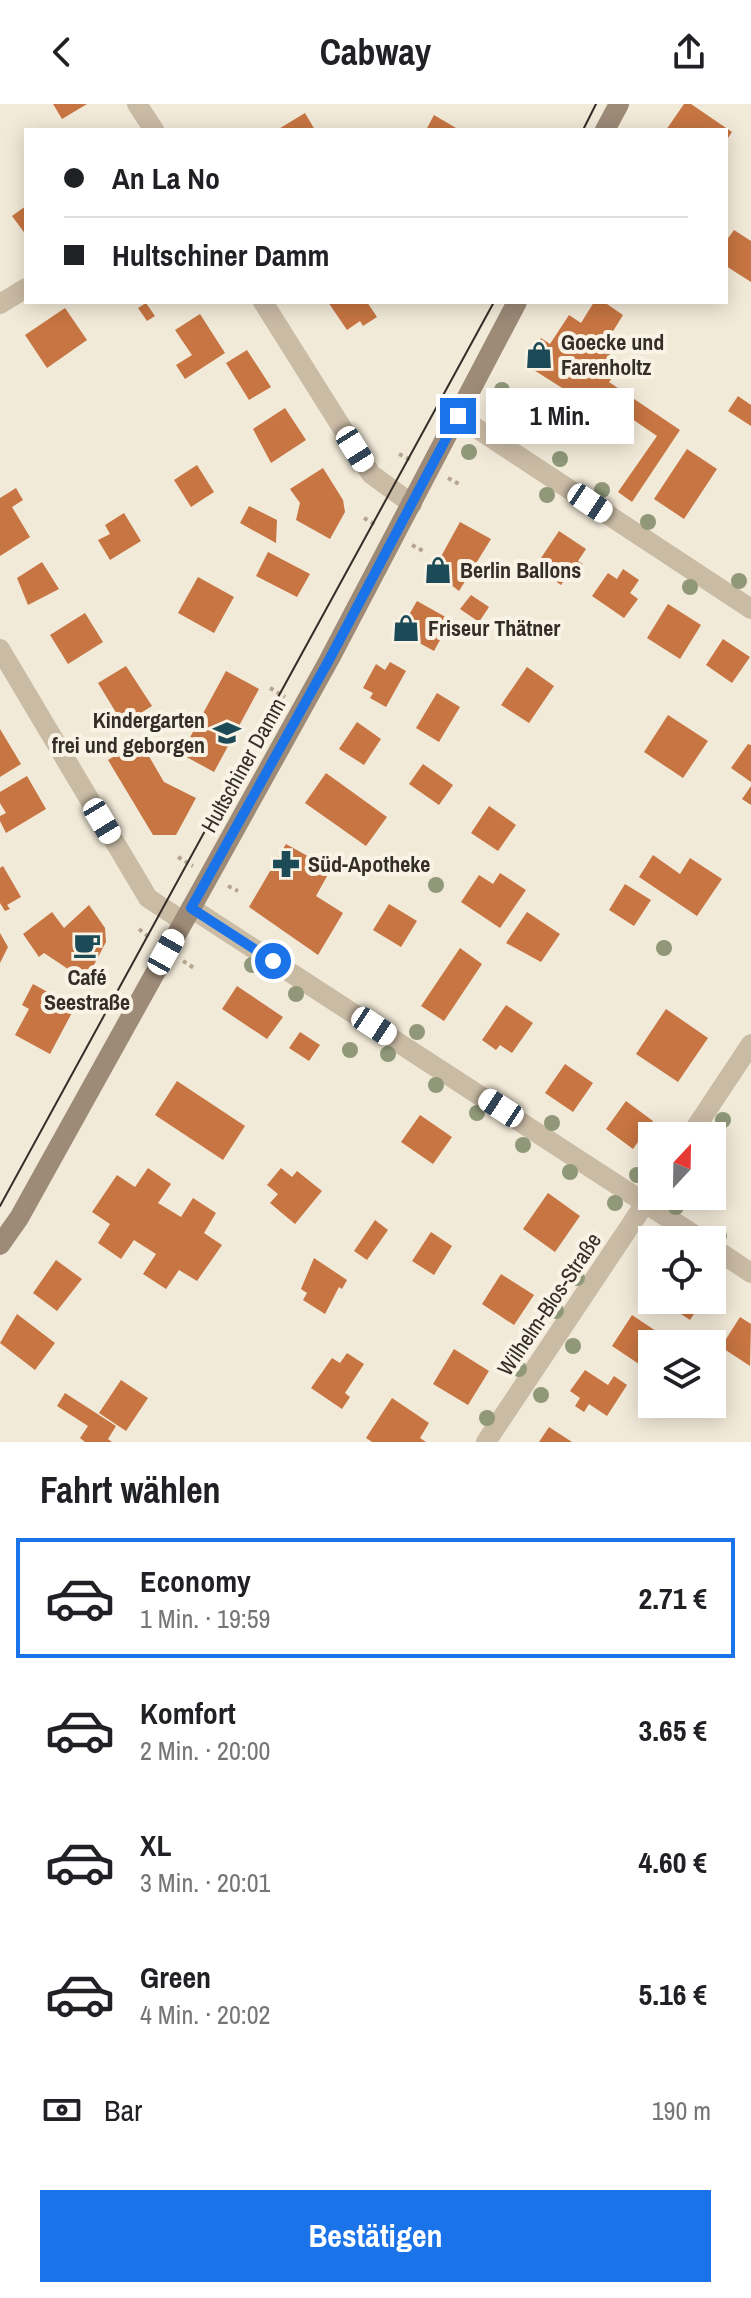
<!DOCTYPE html>
<html lang="de">
<meta charset="utf-8">
<style>
body{margin:0;font-family:"Archivo Narrow",sans-serif;background:#f6f6f6;color:#202124;height:100vh;display:flex;flex-direction:column;font-size:30px;white-space:nowrap}
*{box-sizing:border-box;margin:0}
p{font-size:26px;color:#757577}
.icon{flex:none;width:44px;height:44px;fill:none;stroke:currentColor;stroke-width:2;stroke-linecap:round;stroke-linejoin:round}
.map{position:relative;height:1338px;overflow:hidden}
.panel{display:flex;flex-direction:column;background:#fff;flex:1}
.panel>*{flex:none}
.top-card{position:absolute;left:24px;top:24px;width:704px;height:176px;border-radius:0px;box-shadow:0 4px 20px #0003;display:grid;align-content:center;height:176px;padding:0 40px;background:#fff}
.needle{width:52px;rotate:22deg}
.tools{position:absolute;left:638px;top:1018px;display:grid;gap:16px}
.tools a{display:grid;place-items:center;width:88px;height:88px;border-radius:0px;background:#fff;box-shadow:0 4px 20px #0003;font-size:40px}
.end{position:absolute;width:36px;height:36px;margin:-18px;border:10px solid #1a73e8;background:#fff;box-shadow:0 0 0 4px #fff}
.from{border-radius:50%}
.bubble{position:absolute;height:56px;border-radius:0px;background:#fff;box-shadow:0 4px 20px #0003;font-size:26px;font-weight:700;line-height:56px;text-align:center}
.car{position:absolute;width:24px;height:48px;margin:-24px -12px;border-radius:10px;box-shadow:0 0 6px 2px #0007;background:linear-gradient(#fff 24%,#345 0 40%,#fff 0 76%,#345 0 86%,#fff 0)}
.top-card b{display:flex;align-items:center;gap:28px;height:76px;font-size:30px}
.top-card b+b{border-top:2px solid #e0e0e0}
.top-card i{width:20px;height:20px;background:#202124}
ul{padding:0;list-style:none}
li{display:flex;align-items:center;gap:24px;height:120px;margin:0 16px 12px;padding:0 24px;border:4px solid transparent;border-radius:0px}
li div{flex:1}
li b{display:block;font-size:30px}
li em{font-style:normal;font-weight:700}
li.on{border-color:#1a73e8}
li>.icon{width:72px;height:72px;stroke-width:1.5}
h2{padding:0 40px;font-size:36px;line-height:96px}
.pay{display:flex;align-items:center;gap:20px;height:88px;padding:0 40px;font-size:30px}
.pay p{margin-inline-start:auto}
.action{display:flex;gap:16px;margin-top:auto;padding:16px 40px}
.action a{flex:1;height:92px;border-radius:0px;background:#1a73e8;color:#fff;font-size:32px;font-weight:700;line-height:92px;text-align:center}
header{display:flex;justify-content:space-between;align-items:center;height:104px;padding:0 40px;background:#fff;font-size:36px;font-weight:700}
.map>svg:first-child{display:block}
.building{fill:#c77542}
.lines{fill:none;stroke-linecap:round;stroke-linejoin:round}
.path{stroke:#b5a590;stroke-width:4;stroke-dasharray:4 4;stroke-linecap:butt}
.minor{stroke:#cabba5;stroke-width:20}
.secondary{stroke:#9d8a77;stroke-width:20}
.tram{stroke:#352d27;stroke-width:2}
.tree{fill:#909879}
.route{stroke:#1a73e8;stroke-width:10}
.labels{text-anchor:middle;stroke-width:8;stroke-linejoin:round;paint-order:stroke}
.poi-label{font-size:22px;font-weight:bold;fill:#352d27;stroke:#f9f3e6;text-anchor:start}
.street-label{font-size:22px;fill:#352d27;stroke:#f9f3e6}
</style>
<header><svg class="icon" aria-label="back" viewBox="0 0 24 24"><path d="M15 5l-7 7 7 7"/></svg>Cabway<svg class="icon" aria-label="share" viewBox="0 0 24 24"><path d="M12 15V3M7 8l5-5 5 5M5 13v7h14v-7"/></svg></header>
<div class="map">
<svg width="751" height="1338" viewBox="0 0 751 1338">
<rect width="100%" height="100%" fill="#f2ead9"/>
<g class="building">
<path d="M53,0H87L62,15Z"/>
<path d="M684,0H691L732,28L726,37V26H666Z"/>
<path d="M305,9L315,26H277Z"/>
<path d="M434,11L456,24L455,26H426Z"/>
<path d="M26,102V131L12,112Z"/>
<path d="M734,126L751,137V178L726,162V137Z"/>
<path d="M328,198H367L377,213L363,222L360,217L347,226Z"/>
<path d="M594,198H604L623,211L607,237L611,240L606,248L623,259L609,278L680,326L632,398L618,388L657,332L600,293L592,303L526,261L541,234L550,240L569,211L581,219Z"/>
<path d="M146,199L155,212L147,217L138,204Z"/>
<path d="M65,204L87,236L47,264L25,231Z"/>
<path d="M200,210L225,249L185,275L176,261L192,251L175,226Z"/>
<path d="M247,246L271,283L249,296L226,259Z"/>
<path d="M738,292L751,301V322L728,307Z"/>
<path d="M285,304L306,336L271,359L253,325Z"/>
<path d="M687,345L717,365L684,415L654,395Z"/>
<path d="M197,361L214,388L191,403L174,376Z"/>
<path d="M323,364L343,396L345,408L330,435L296,416L300,399L290,385Z"/>
<path d="M16,384L23,396L12,403L30,433L0,452V394Z"/>
<path d="M249,402L277,416L276,439L240,419Z"/>
<path d="M124,409L141,437L110,456L98,436L110,430L105,421Z"/>
<path d="M460,418L491,435L459,487L433,467Z"/>
<path d="M559,427L586,445L578,457L583,460L571,478L566,474L561,481L535,463Z"/>
<path d="M268,448L310,470L297,493L256,472Z"/>
<path d="M42,458L59,485L28,501L17,474Z"/>
<path d="M623,465L639,476L630,489L638,495L624,514L592,492L608,469L617,475Z"/>
<path d="M198,473L234,493L214,529L178,509Z"/>
<path d="M471,491L489,503L479,518L460,505Z"/>
<path d="M417,497L451,516L434,547L399,528Z"/>
<path d="M668,500L701,521L680,555L647,534Z"/>
<path d="M85,509L103,538L68,560L50,531Z"/>
<path d="M723,535L750,553L732,579L706,561Z"/>
<path d="M390,558L406,567L386,603L370,594L373,589L363,584L376,560L385,566Z"/>
<path d="M126,562L152,602L123,620L98,579Z"/>
<path d="M527,563L554,582L529,619L501,601Z"/>
<path d="M226,567L259,585L214,668L181,650Z"/>
<path d="M437,589L460,603L439,638L416,624Z"/>
<path d="M668,611L708,637L683,674L644,648Z"/>
<path d="M357,618L381,635L364,661L339,645Z"/>
<path d="M0,625L21,660L0,673Z"/>
<path d="M140,637L164,678L196,694L176,731H153L108,656Z"/>
<path d="M748,640L751,641V678L731,664Z"/>
<path d="M423,660L453,681L439,701L409,680Z"/>
<path d="M326,669L387,713L366,742L305,699Z"/>
<path d="M27,672L46,705L6,729L0,717V712L6,709L0,699V688Z"/>
<path d="M751,682V701L742,695Z"/>
<path d="M489,702L516,721L498,747L471,729Z"/>
<path d="M286,740L331,765L316,792L343,809L318,851L249,803Z"/>
<path d="M653,751L680,770L690,754L722,775L697,812L639,773Z"/>
<path d="M3,762L21,793L7,801L10,805L5,807L0,799V764Z"/>
<path d="M500,769L526,786L500,824L461,798L479,771L493,780Z"/>
<path d="M625,780L651,796L634,822L609,806Z"/>
<path d="M389,800L417,817L401,843L373,826Z"/>
<path d="M89,801L105,824L106,838L85,878L67,869L68,865L44,849L39,853L23,830L52,808L64,824Z"/>
<path d="M527,808L560,830L541,858L506,839Z"/>
<path d="M0,829L8,843L0,859Z"/>
<path d="M460,844L482,860L444,917L421,902Z"/>
<path d="M33,880L75,903L50,950L15,931L29,905L22,901Z"/>
<path d="M237,882L283,913L267,935L222,905Z"/>
<path d="M506,901L533,919L512,949L500,941L496,946L482,936Z"/>
<path d="M666,905L708,934L678,978L636,950Z"/>
<path d="M300,928L320,941L309,957L289,944Z"/>
<path d="M565,960L593,979L573,1008L545,989Z"/>
<path d="M177,977L245,1022L223,1056L155,1011Z"/>
<path d="M626,997L653,1017L633,1045L606,1025Z"/>
<path d="M420,1011L452,1033L433,1060L401,1038Z"/>
<path d="M148,1064L171,1080L158,1099L181,1113L193,1094L216,1109L204,1129L222,1141L197,1177L179,1166L166,1185L143,1170L156,1150L134,1136L121,1155L98,1139L110,1120L92,1108L117,1071L135,1083Z"/>
<path d="M281,1064L292,1073L297,1067L322,1087L295,1120L270,1099L278,1090L267,1081Z"/>
<path d="M548,1089L580,1112L555,1148L523,1125Z"/>
<path d="M375,1116L388,1126L367,1156L354,1147Z"/>
<path d="M431,1128L452,1142L434,1171L412,1157Z"/>
<path d="M314,1154L347,1176L342,1185L339,1183L325,1210L303,1196L307,1189L301,1185Z"/>
<path d="M56,1156L82,1175L57,1207L33,1189Z"/>
<path d="M501,1170L534,1191L514,1221L482,1200Z"/>
<path d="M660,1196H703L690,1216Z"/>
<path d="M17,1210L55,1239L35,1266L0,1239Z"/>
<path d="M632,1211L659,1229L639,1260L612,1242Z"/>
<path d="M740,1213L751,1220L750,1262L721,1243Z"/>
<path d="M454,1245L489,1267L468,1301L433,1280Z"/>
<path d="M347,1249L364,1260L345,1289L350,1293L342,1305L311,1284L332,1254L340,1259Z"/>
<path d="M585,1266L608,1281L614,1272L627,1281L607,1312L589,1300L584,1308L575,1302L580,1294L570,1287Z"/>
<path d="M121,1276L148,1294L126,1327L99,1309Z"/>
<path d="M65,1289L116,1322L108,1335L112,1338H85L80,1334L88,1322L57,1302Z"/>
<path d="M392,1294L429,1319L420,1334L426,1338H372L366,1334Z"/>
<path d="M549,1323L572,1338H539Z"/>
</g>
<g class="lines">
<g class="path">
<path d="M399,350L411,356"/>
<path d="M448,374L459,380"/>
<path d="M364,414L376,421"/>
<path d="M412,441L423,447"/>
<path d="M270,584L285,593"/>
<path d="M178,753L193,762"/>
<path d="M228,782L238,787"/>
<path d="M139,825L150,834"/>
<path d="M183,857L194,864"/>
</g>
<g class="minor">
<path d="M137,0L154,26"/>
<path d="M263,198L371,370L412,400"/>
<path d="M0,200L26,184"/>
<path d="M458,312L751,505"/>
<path d="M0,545L148,794L183,817"/>
<path d="M191,804L702,1136"/>
<path d="M690,1032L751,940"/>
<path d="M712,1143L751,1169"/>
<path d="M486,1338L652,1089"/>
</g>
<g class="secondary">
<path d="M605,26L619,0"/>
<path d="M0,1141L19,1114L329,556L517,198"/>
</g>
<g class="tram">
<path d="M583,26L596,0"/>
<path d="M0,1102L494,198"/>
</g>
</g>
<g class="tree">
<circle cx="502" cy="286" r="8"/>
<circle cx="469" cy="348" r="8"/>
<circle cx="560" cy="355" r="8"/>
<circle cx="602" cy="386" r="8"/>
<circle cx="547" cy="391" r="8"/>
<circle cx="648" cy="418" r="8"/>
<circle cx="739" cy="477" r="8"/>
<circle cx="690" cy="483" r="8"/>
<circle cx="436" cy="781" r="8"/>
<circle cx="664" cy="844" r="8"/>
<circle cx="252" cy="861" r="8"/>
<circle cx="296" cy="890" r="8"/>
<circle cx="417" cy="928" r="8"/>
<circle cx="350" cy="946" r="8"/>
<circle cx="388" cy="950" r="8"/>
<circle cx="436" cy="981" r="8"/>
<circle cx="477" cy="1009" r="8"/>
<circle cx="723" cy="1016" r="8"/>
<circle cx="552" cy="1019" r="8"/>
<circle cx="523" cy="1041" r="8"/>
<circle cx="570" cy="1068" r="8"/>
<circle cx="637" cy="1071" r="8"/>
<circle cx="615" cy="1099" r="8"/>
<circle cx="676" cy="1103" r="8"/>
<circle cx="719" cy="1132" r="8"/>
<circle cx="577" cy="1174" r="8"/>
<circle cx="556" cy="1207" r="8"/>
<circle cx="573" cy="1242" r="8"/>
<circle cx="519" cy="1265" r="8"/>
<circle cx="541" cy="1291" r="8"/>
<circle cx="487" cy="1314" r="8"/>
</g>
<g class="lines">
<path class="route" d="M273,857L191,804L329,556L458,312"/>
</g>
<defs>
<g id="shop-bare" transform="scale(2.16)"><path d="M-5-2.5h2.3a2.7 3.5 0 0 1 5.4 0H5L5.5 6h-11ZM-1.5-2.5h3a1.5 2.3 0 0 0-3 0Z" fill="#1c4b57" stroke="#f9f3e6" stroke-width="2.5" paint-order="stroke"/></g>
<g id="school-bare" transform="scale(2.16)"><path d="M0-5L7-2L0 1L-7-2ZM-4 1L0 2.5L4 1V4Q0 6-4 4Z" fill="#1c4b57" stroke="#f9f3e6" stroke-width="2.5" paint-order="stroke"/></g>
<g id="pharmacy-bare" transform="scale(2.16)"><path d="M-2-6h4v4h4v4h-4v4h-4v-4h-4v-4h4Z" fill="#1c4b57" stroke="#f9f3e6" stroke-width="2.5" paint-order="stroke"/></g>
<g id="cafe-bare" transform="scale(2.16)"><path d="M-5.5-4.5H6V0H3Q3 3.5 0 3.5H-2.5Q-5.5 3.5-5.5 0ZM3-3.2v2h1.7v-2ZM-6 4.5H4V6H-6Z" fill="#1c4b57" stroke="#f9f3e6" stroke-width="2.5" paint-order="stroke"/></g>
</defs>
<g fill-rule="evenodd">
<use href="#shop-bare" x="539" y="251"/>
<use href="#shop-bare" x="438" y="466"/>
<use href="#shop-bare" x="406" y="524"/>
<use href="#school-bare" x="227" y="629"/>
<use href="#pharmacy-bare" x="286" y="760"/>
<use href="#cafe-bare" x="87" y="841"/>
</g>
<g class="labels">
<g class="poi-label">
<text x="561" y="246">Goecke und<tspan x="561" dy="25">Farenholtz</tspan></text>
<text x="460" y="474">Berlin Ballons</text>
<text x="428" y="532">Friseur Thätner</text>
<text x="205" y="624" text-anchor="end">Kindergarten<tspan x="205" dy="25">frei und geborgen</tspan></text>
<text x="308" y="768">Süd-Apotheke</text>
<text x="87" y="881" text-anchor="middle">Café<tspan x="87" dy="25">Seestraße</tspan></text>
</g>
<g class="street-label">
<text transform="translate(243 661) rotate(-61)" y="8">Hultschiner Damm</text>
<text transform="translate(549 1200) rotate(-56)" y="8">Wilhelm-Blos-Straße</text>
</g>
</g>
</svg>
<div class="tools">
<a><svg class="needle" viewBox="-14 -14 28 28"><path d="M0-13l5 13h-10z" fill="#e53935"/><path d="M0 13l5-13h-10z" fill="#757577"/></svg></a>
<a><svg class="icon" aria-label="locate" viewBox="0 0 24 24"><circle cx="12" cy="12" r="6"/><path d="M12 2v4M12 18v4M2 12h4M18 12h4"/></svg></a>
<a><svg class="icon" aria-label="layers" viewBox="0 0 24 24"><path d="M12 4l9 5-9 5-9-5zM3 14l9 5 9-5"/></svg></a>
</div>
<i class="end from" style="left:273px;top:857px"></i>
<i class="end" style="left:458px;top:312px"></i>
<div class="bubble" style="left:486px;top:284px;width:148px">1 Min.</div>
<i class="car" style="left:355px;top:345px;rotate:148deg"></i>
<i class="car" style="left:590px;top:399px;rotate:124deg"></i>
<i class="car" style="left:102px;top:717px;rotate:149deg"></i>
<i class="car" style="left:166px;top:848px;rotate:29deg"></i>
<i class="car" style="left:374px;top:922px;rotate:123deg"></i>
<i class="car" style="left:501px;top:1004px;rotate:303deg"></i>
<div class="top-card">
<b><i class="from"></i>An La No</b>
<b><i></i>Hultschiner Damm</b>
</div>
</div>
<section class="panel">
<h2>Fahrt wählen</h2>
<ul>
<li class="on"><svg class="icon" aria-label="car" viewBox="0 0 24 24"><path d="M5 17H2v-5l4-1 3-4h7l3 4 3 1v5h-3M9 17h6M6 11h13"/><circle cx="7" cy="17" r="2"/><circle cx="17" cy="17" r="2"/></svg><div><b>Economy</b><p>1 Min. · 19:59</p></div><em>2.71 €</em></li>
<li><svg class="icon" aria-label="car" viewBox="0 0 24 24"><path d="M5 17H2v-5l4-1 3-4h7l3 4 3 1v5h-3M9 17h6M6 11h13"/><circle cx="7" cy="17" r="2"/><circle cx="17" cy="17" r="2"/></svg><div><b>Komfort</b><p>2 Min. · 20:00</p></div><em>3.65 €</em></li>
<li><svg class="icon" aria-label="car" viewBox="0 0 24 24"><path d="M5 17H2v-5l4-1 3-4h7l3 4 3 1v5h-3M9 17h6M6 11h13"/><circle cx="7" cy="17" r="2"/><circle cx="17" cy="17" r="2"/></svg><div><b>XL</b><p>3 Min. · 20:01</p></div><em>4.60 €</em></li>
<li><svg class="icon" aria-label="car" viewBox="0 0 24 24"><path d="M5 17H2v-5l4-1 3-4h7l3 4 3 1v5h-3M9 17h6M6 11h13"/><circle cx="7" cy="17" r="2"/><circle cx="17" cy="17" r="2"/></svg><div><b>Green</b><p>4 Min. · 20:02</p></div><em>5.16 €</em></li>
</ul>
<div class="pay"><svg class="icon" aria-label="cash" viewBox="0 0 24 24"><path d="M3 7h18v10H3z"/><circle cx="12" cy="12" r="2"/></svg>Bar<p>190 m</p></div>
<div class="action"><a>Bestätigen</a></div>
</section>
